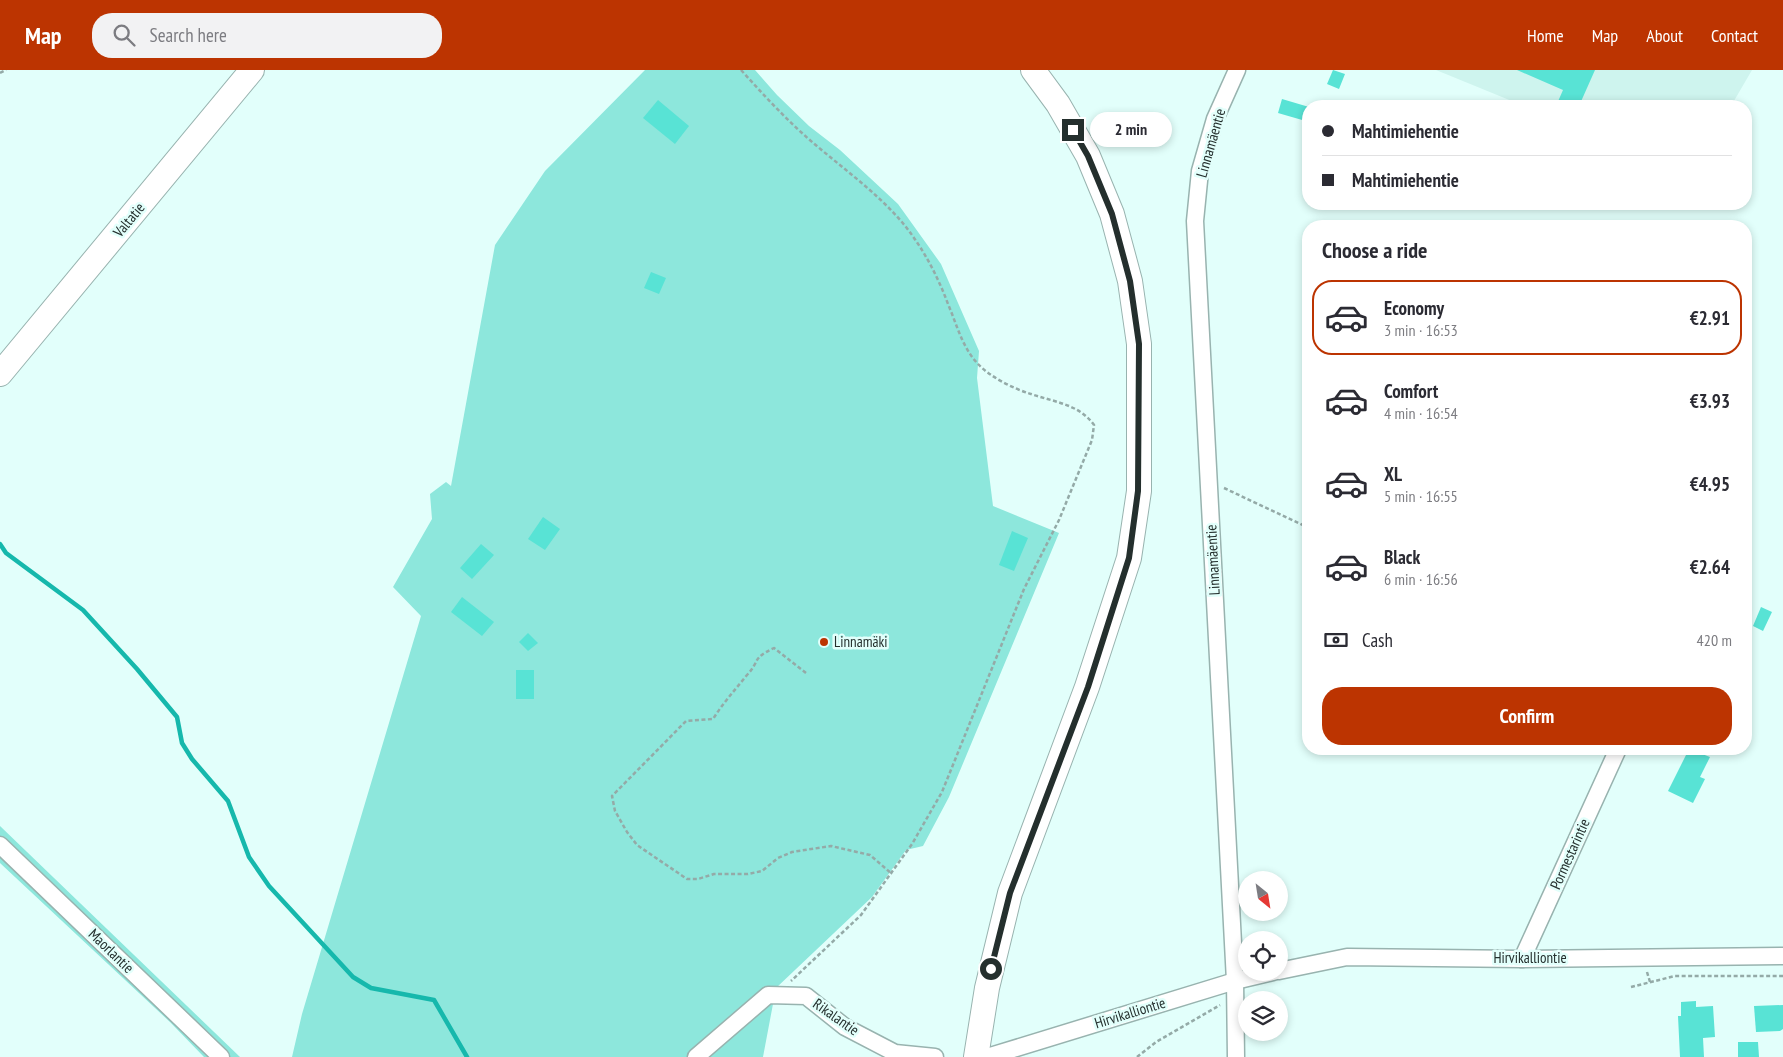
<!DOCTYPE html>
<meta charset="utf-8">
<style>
body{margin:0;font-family:"PT Sans Narrow",sans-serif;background:#f2f2f3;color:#2b2b33;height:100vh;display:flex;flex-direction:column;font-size:19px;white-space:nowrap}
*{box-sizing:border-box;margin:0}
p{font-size:16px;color:#7c7c81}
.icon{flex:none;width:28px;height:28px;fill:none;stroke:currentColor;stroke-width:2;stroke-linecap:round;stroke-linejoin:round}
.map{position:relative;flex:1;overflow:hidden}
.side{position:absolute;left:1302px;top:150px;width:450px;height:535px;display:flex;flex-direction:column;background:#fff;border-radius:20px;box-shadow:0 2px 8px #0003}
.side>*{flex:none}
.hud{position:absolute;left:1302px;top:30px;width:450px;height:110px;border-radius:20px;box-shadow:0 2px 8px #0003;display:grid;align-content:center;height:110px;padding:0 20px;background:#fff}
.needle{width:32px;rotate:150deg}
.fabs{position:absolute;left:1238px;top:801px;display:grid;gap:10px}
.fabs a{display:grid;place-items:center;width:50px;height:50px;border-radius:50%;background:#fff;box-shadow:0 2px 8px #0003;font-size:25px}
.end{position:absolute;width:22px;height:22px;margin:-11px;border:6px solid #242f2d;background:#fff;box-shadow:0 0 0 2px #fff}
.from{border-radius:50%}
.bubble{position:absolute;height:35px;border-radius:18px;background:#fff;box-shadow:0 2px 8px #0003;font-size:16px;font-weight:800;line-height:35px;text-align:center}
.hud b{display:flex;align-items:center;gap:18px;height:48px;font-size:19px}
.hud b+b{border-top:1px solid #e1e1e2}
.hud i{width:12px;height:12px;background:#2b2b33}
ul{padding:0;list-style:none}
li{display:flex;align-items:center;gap:15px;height:75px;margin:0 10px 8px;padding:0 10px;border:2px solid transparent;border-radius:20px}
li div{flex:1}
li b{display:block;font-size:19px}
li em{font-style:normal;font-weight:800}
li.active{border-color:#bc3401}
li>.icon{width:45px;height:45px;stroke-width:1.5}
h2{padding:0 20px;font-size:22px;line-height:60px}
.pay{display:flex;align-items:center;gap:12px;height:55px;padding:0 20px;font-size:19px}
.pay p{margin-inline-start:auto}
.primary-button{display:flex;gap:10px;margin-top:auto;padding:10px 20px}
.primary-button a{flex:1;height:58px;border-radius:20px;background:#bc3401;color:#fff;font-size:20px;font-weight:800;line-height:58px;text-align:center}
header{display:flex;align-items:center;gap:30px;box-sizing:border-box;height:70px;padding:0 25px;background:#bc3401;color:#fff}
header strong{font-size:24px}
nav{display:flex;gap:28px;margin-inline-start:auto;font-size:18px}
.search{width:350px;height:45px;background:#f2f2f3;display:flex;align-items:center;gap:12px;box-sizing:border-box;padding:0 18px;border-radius:20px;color:#7c7c81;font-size:19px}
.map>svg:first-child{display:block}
.built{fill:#cef4ee}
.green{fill:#8de7dc}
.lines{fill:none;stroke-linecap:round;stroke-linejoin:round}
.stream{stroke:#16b8ac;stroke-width:4.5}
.building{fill:#58e3d5}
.street-casing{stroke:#98b3af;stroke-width:19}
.secondary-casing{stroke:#98b3af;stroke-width:26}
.path{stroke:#94aaa7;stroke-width:2.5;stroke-dasharray:4 2.5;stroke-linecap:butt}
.street{stroke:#fff;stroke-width:16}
.secondary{stroke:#fff;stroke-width:24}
.route{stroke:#242f2d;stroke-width:6}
.poi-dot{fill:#bc3401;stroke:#e2fffb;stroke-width:2}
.labels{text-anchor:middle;stroke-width:5;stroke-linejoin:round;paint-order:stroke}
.street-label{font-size:15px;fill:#242f2d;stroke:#e2fffb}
.poi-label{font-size:15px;fill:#242f2d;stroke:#e2fffb;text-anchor:start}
</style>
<header>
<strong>Map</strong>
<div class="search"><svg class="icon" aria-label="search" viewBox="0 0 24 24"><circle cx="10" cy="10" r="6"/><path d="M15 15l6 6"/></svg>Search here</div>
<nav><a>Home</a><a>Map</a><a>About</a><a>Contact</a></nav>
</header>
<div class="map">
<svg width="1783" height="987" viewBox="0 0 1783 987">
<rect width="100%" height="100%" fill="#e2fffb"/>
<path class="built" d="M1436,0H1752L1731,36H1524Z"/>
<g class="green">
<path d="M645,0H755L777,25L809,56L840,80L898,134L941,194L979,281L977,308L993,436L1059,463L949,727L923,776L906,780L872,827L776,918L763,987H292L302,944L421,546L393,517L432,449L430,424L446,412L451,416L495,175L545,101Z"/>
<path d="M0,756L240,987H204L170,952L0,793Z"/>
</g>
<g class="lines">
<path class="stream" d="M0,474L6,483L83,540L137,599L177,647L182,673L192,689L228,731L249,787L269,816L353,907L371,918L434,930L467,987"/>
</g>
<g class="building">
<path d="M1333,0L1345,4L1339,19L1327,14Z"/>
<path d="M1517,0H1595L1579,36H1556L1563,20Z"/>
<path d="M1282,29L1309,37V52L1278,43Z"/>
<path d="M658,30L689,56L675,74L643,48Z"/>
<path d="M651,202L666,208L659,224L644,218Z"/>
<path d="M543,447L560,459L545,480L528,469Z"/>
<path d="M1012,461L1028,468L1014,501L999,495Z"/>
<path d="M481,474L494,485L472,509L460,498Z"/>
<path d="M462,527L494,552L482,566L451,542Z"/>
<path d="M1761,537L1772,542L1763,561L1753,556Z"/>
<path d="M528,563L538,573L528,581L519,572Z"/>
<rect x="516" y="600" width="18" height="29"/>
<path d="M1689,679L1710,687L1700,707L1705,709L1693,733L1668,721Z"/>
<path d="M1696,931V937L1713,936L1715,967L1703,968L1704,987H1680L1678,946H1681V932Z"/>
<path d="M1783,935V959L1780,961L1756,962L1754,936Z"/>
<path d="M1738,972H1758L1759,987H1738Z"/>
</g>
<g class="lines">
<g class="street-casing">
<g id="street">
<path d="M0,775L221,987"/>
<path d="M1522,889L1618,679"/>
<path d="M1279,901L1347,887L1522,889L1783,886"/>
<path d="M696,987L768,925L806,926L845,957L895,983L935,987"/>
<path d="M987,987L1235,911L1273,902"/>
<path d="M1236,987L1235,911L1195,151L1200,101L1215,49L1237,0"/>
</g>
</g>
<g class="secondary-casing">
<g id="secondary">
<path d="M0,304L252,0"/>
<path d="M976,987L987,918L1010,823L1087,617L1129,488L1139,421V274L1130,211L1112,144L1088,86L1058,34L1033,0"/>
</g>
</g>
<g class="path">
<path d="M741,0C761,22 780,43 802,63C836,94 877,121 906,157C924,180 938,207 948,234C957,255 962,277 978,294C990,307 1014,319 1031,324C1054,332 1079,334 1094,355L1092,370L1059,450L1024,519L942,722L912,774L861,845L791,911"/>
<path d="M0,3L6,0"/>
<path d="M1224,418L1309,458"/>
<path d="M806,603L774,578C751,589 761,590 747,605C735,620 723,633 713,649L686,651L612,726L615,741L627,762L637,775L687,809H698L714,804H748L762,801L778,788L792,782L831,776L870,785L892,804"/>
<path d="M1647,902L1650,912"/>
<path d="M1631,917L1675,906H1783"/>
<path d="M1137,987L1156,972L1220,935"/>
</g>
<use href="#street" class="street"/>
<use href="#secondary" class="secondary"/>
</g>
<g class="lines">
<path class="route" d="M991,899L1010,823L1088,617L1129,488L1138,421L1139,274L1130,211L1112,144L1088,86L1073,60"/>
</g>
<circle class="poi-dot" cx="824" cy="572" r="5"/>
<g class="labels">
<g class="street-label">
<text transform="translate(1211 73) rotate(-74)" y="5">Linnamäentie</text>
<text transform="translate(129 150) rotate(-50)" y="5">Valtatie</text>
<text transform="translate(1213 490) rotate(-93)" y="5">Linnamäentie</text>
<text transform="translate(1570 784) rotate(-66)" y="5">Pormestarintie</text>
<text transform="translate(111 881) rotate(44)" y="5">Maorlantie</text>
<text x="1530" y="893">Hirvikalliontie</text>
<text transform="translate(1130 943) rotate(-17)" y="5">Hirvikalliontie</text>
<text transform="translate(836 947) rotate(35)" y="5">Rikalantie</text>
</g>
<g class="poi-label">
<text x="834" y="577">Linnamäki</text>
</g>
</g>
</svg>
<div class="fabs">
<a><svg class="needle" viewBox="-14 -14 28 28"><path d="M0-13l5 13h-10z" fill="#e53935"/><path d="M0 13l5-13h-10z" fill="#7c7c81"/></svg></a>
<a><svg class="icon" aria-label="locate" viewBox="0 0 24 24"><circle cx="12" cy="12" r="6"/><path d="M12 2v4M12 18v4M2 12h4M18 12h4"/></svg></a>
<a><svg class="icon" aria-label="layers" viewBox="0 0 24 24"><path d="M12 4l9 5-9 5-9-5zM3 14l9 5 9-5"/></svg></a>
</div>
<i class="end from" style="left:991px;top:899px"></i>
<i class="end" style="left:1073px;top:60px"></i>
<div class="bubble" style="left:1090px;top:42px;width:82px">2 min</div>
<div class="hud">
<b><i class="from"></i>Mahtimiehentie</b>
<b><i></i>Mahtimiehentie</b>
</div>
<section class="side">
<h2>Choose a ride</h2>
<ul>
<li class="active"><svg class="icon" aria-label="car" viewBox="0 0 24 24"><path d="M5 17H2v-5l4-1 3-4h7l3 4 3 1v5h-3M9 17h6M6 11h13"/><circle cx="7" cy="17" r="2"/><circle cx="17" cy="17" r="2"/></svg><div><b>Economy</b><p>3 min · 16:53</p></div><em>€2.91</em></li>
<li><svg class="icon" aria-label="car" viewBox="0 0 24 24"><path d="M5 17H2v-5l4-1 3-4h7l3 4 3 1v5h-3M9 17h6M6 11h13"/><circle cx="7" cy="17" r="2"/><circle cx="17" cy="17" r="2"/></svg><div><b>Comfort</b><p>4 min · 16:54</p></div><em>€3.93</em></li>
<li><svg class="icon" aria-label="car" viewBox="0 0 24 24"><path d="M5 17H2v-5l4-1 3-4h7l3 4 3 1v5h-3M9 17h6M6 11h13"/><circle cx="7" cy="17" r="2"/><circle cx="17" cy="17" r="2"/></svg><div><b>XL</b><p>5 min · 16:55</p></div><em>€4.95</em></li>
<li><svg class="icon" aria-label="car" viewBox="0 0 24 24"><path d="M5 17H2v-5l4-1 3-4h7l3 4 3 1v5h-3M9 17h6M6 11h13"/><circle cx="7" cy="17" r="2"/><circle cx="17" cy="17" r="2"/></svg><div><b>Black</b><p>6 min · 16:56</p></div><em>€2.64</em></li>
</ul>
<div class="pay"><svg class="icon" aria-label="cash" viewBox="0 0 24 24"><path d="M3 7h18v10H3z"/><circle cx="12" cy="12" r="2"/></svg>Cash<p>420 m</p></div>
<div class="primary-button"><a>Confirm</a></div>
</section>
</div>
